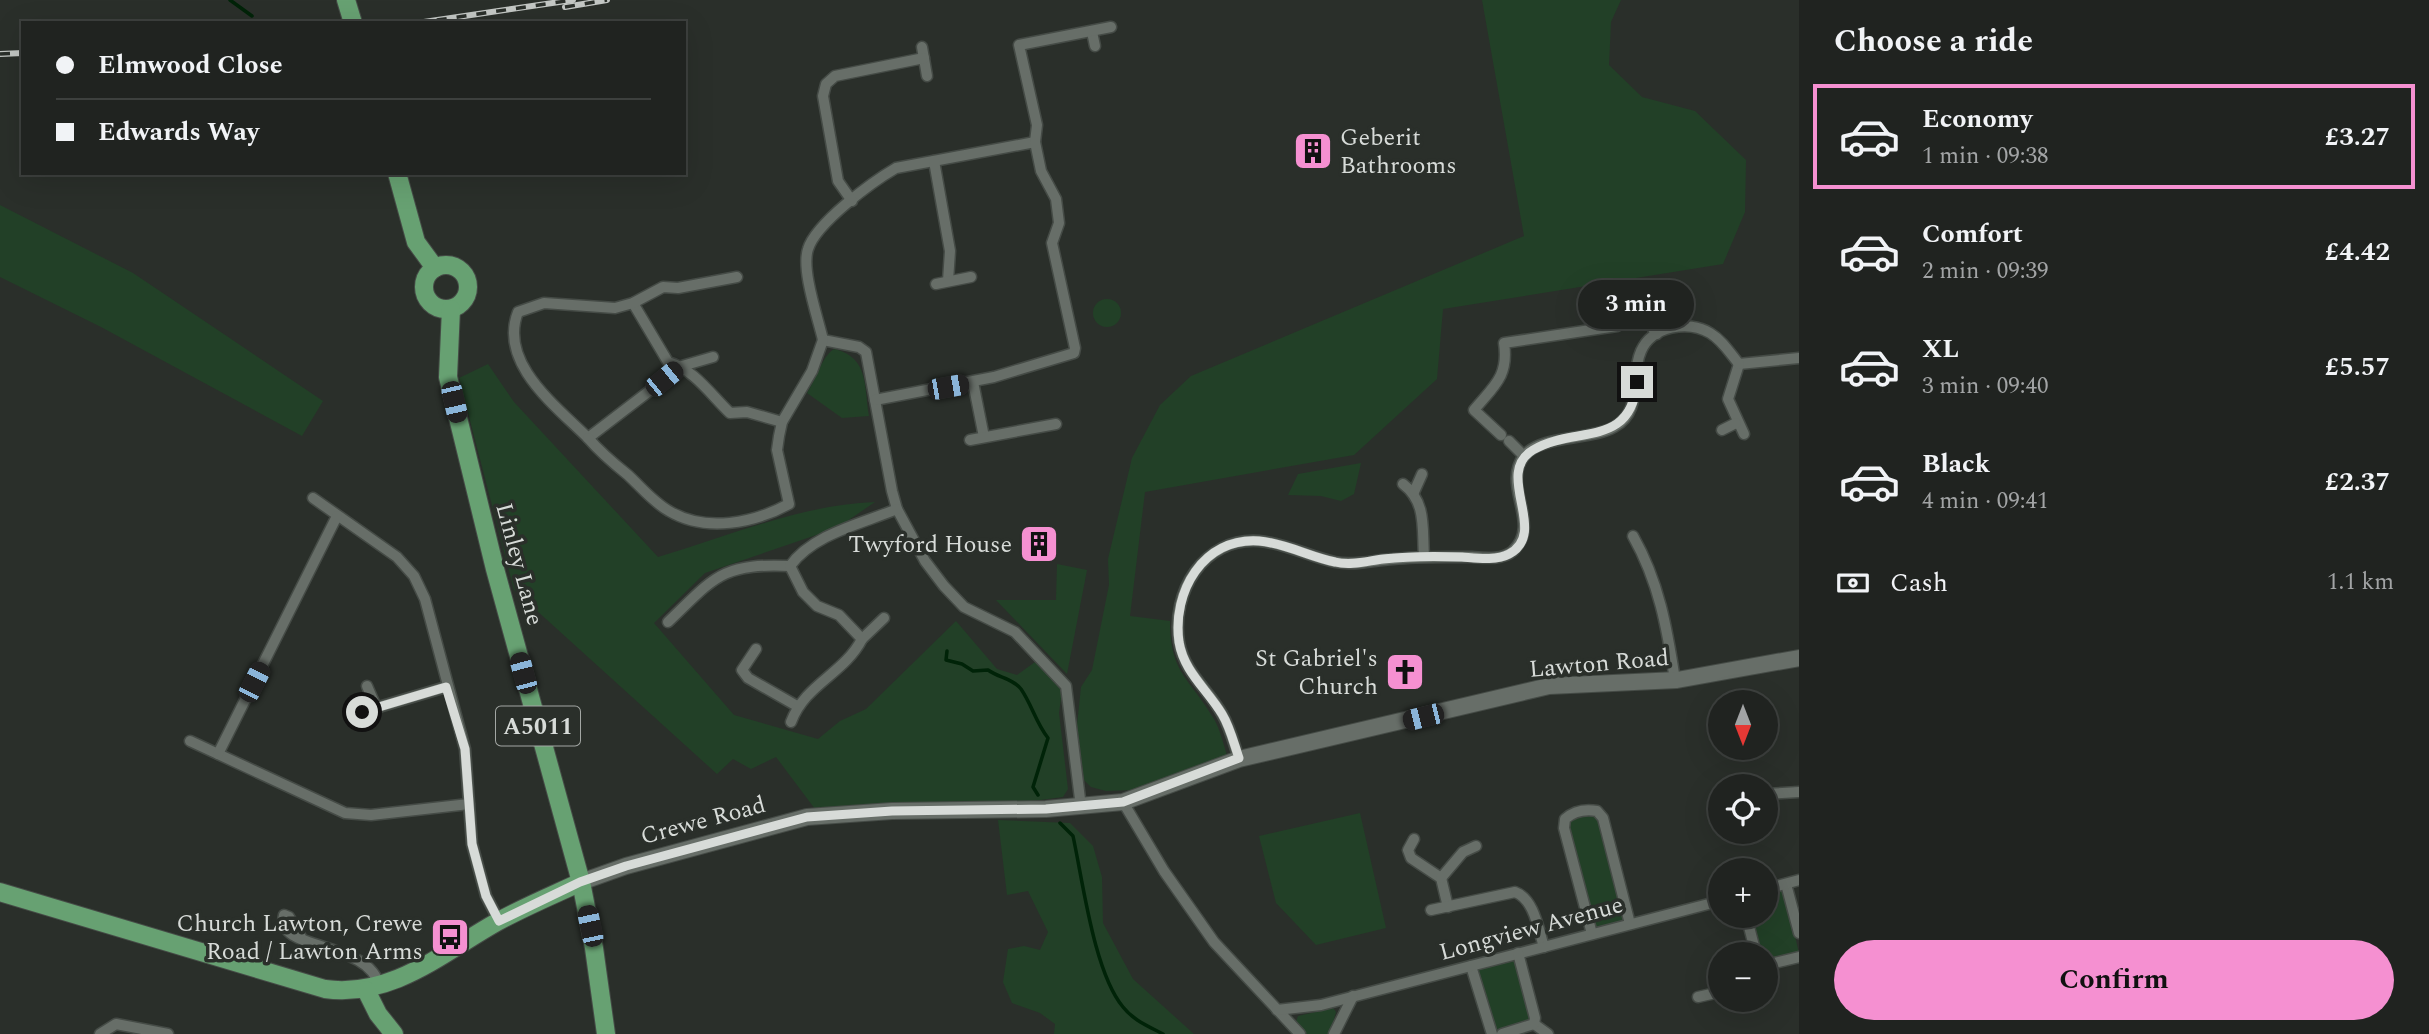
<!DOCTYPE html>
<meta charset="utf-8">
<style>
body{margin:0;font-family:Spectral,serif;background:#2d2f2d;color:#f1f3f6;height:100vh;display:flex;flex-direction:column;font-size:26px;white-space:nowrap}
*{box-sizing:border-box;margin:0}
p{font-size:23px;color:#a2a4a5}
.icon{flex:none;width:38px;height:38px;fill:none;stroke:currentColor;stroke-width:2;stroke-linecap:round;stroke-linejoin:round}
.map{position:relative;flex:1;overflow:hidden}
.side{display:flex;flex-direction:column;background:#202320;width:630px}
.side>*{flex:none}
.hud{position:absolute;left:21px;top:21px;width:665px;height:154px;border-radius:0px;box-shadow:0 7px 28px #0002,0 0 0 2px #3d403e;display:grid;align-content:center;height:154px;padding:0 35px;background:#202320}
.needle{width:46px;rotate:180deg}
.buttons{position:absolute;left:1708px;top:690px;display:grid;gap:14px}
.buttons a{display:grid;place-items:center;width:70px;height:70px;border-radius:50%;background:#202320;box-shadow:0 7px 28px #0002,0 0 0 2px #3d403e;font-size:35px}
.end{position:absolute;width:32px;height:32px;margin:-16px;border:9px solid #d7dbd8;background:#111;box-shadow:0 0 0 4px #111}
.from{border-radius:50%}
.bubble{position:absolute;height:49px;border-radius:24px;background:#202320;box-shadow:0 7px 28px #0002,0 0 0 2px #3d403e;font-size:23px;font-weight:700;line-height:49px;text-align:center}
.car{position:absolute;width:21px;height:42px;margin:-21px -10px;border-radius:9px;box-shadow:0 0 5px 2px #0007;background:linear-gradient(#222 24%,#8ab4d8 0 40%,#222 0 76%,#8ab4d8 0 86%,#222 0)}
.hud b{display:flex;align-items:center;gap:24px;height:66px;font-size:26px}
.hud b+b{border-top:2px solid #3d403e}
.hud i{width:18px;height:18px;background:#f1f3f6}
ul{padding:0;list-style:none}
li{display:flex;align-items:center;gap:21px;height:105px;margin:0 14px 10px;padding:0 21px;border:4px solid transparent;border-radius:0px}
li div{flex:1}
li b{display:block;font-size:26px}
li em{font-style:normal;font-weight:700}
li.selected{border-color:#f590d1}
li>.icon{width:63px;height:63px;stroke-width:1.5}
h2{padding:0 35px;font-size:32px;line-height:84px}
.pay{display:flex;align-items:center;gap:18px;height:77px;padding:0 35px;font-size:26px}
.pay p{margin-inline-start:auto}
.action{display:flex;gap:14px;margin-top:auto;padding:14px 35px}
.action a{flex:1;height:80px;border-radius:42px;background:#f590d1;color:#111;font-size:28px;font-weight:700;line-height:80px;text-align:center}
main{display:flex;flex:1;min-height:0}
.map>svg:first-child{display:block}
.green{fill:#224027}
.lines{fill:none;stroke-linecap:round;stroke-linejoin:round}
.stream{stroke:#002308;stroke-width:3.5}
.minor-casing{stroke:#454b46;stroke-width:13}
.secondary-casing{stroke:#454b46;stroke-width:18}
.primary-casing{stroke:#454b46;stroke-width:20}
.minor{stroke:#676e68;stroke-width:10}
.secondary{stroke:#676e68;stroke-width:16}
.primary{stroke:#67a172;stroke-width:18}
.rail-casing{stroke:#c3c7c4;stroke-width:6}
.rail{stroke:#2a2f2a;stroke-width:3.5;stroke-dasharray:10;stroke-linecap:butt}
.route{stroke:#d7dbd8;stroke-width:9}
.labels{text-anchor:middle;stroke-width:7;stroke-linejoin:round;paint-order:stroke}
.shield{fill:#2a2f2a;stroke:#a3a7a4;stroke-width:2}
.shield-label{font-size:23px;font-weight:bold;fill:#d7dbd8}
.poi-label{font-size:24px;fill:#d7dbd8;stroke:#2a2f2a;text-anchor:end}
.street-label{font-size:24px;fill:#d7dbd8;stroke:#2a2f2a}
</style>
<main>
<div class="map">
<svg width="1799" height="1034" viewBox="0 0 1799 1034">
<rect width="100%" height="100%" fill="#2a2f2a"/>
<g class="green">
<path d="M1482,0H1621L1611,22L1609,65L1642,97L1695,111L1746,160L1745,212L1723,264L1443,309L1437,379L1354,455L1145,492L1130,616L1170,621C1170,674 1190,678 1214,719C1220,729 1223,743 1227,755L1133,790L1106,791L1091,787L1084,780L1077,725L1081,687L1092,670L1109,585L1108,559L1132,458L1160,405L1191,376L1524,236Z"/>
<path d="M0,205L133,273L323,401L302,436L101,327L0,277Z"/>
<circle cx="1107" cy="313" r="14"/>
<path d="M835,349C869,358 864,386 869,416L842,418L807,393C815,381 824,352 835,349Z"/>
<path d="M488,364L514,402L658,557C730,536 799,505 875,502L837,528L705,573L654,623L734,715L818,739L840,721L866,709L956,621L997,669L1017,675L1035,662L1063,684L1059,713L1068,789L1063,797L1025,802L815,809L776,757L751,769L733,759L717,774L514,590L459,378Z"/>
<path d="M1361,463L1354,494L1341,501L1321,496L1288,495L1298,474Z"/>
<path d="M1057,564L1087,570L1067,674L996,600H1056Z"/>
<path d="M1360,813L1386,928L1316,945L1276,903L1259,836Z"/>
<path d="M1595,814L1599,820L1626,921L1594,929L1567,828L1568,821L1573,817Z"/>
<path d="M998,820L1070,823L1093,846L1102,877L1103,923L1133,979L1194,1034H1054L1055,1024L1040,1013L1012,1003L1003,982L1008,949L1024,946L1040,950L1048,932L1028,891L1007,895Z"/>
<path d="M1784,889L1799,953L1766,962V954H1760L1749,915H1766V894Z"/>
<path d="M1517,959L1532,1018L1529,1024L1494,1031L1476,970Z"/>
<path d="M1333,1008L1336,1012L1330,1034H1307L1296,1022L1298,1016Z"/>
</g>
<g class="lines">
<g class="stream">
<path d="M230,0L252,16"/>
<path d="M947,651L946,660L962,664L973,671L988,670C999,678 1012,678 1021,689C1032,705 1036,723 1048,738L1033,787L1038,795"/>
<path d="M1060,823L1073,836C1083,882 1094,972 1123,1007C1133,1020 1148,1026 1163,1034"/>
</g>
<g class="minor-casing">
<g id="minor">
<path d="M1092,32L1095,46"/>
<path d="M922,47L927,76"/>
<path d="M1035,142L896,168C872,182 816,223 808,249C801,270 818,318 823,340L859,347L866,352L892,491L897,509L925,561L944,586L964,607L1015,632L1066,686L1081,807"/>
<path d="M934,161L950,251L948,281"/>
<path d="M852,201L838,181L823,96L826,84L835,76L924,58"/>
<path d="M936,284L971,277"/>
<path d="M633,303L668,362C694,369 711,395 730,413L747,412L782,422"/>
<path d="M1636,305L1657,334"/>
<path d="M713,357L682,366L588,438C556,406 498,363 518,312L544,303L615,308L633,303L663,287L678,288L737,277"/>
<path d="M1739,364L1728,399L1744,434"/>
<path d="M1739,364L1799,358"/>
<path d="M973,382L984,437"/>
<path d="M875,400L994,377L1074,353L1075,348L1052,243L1059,223L1056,199L1041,171L1035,142L1037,125L1019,45L1111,27"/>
<path d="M1722,430L1736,423"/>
<path d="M1501,435L1474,410C1494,386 1509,376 1504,343L1617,326L1642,313"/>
<path d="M588,438C600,452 613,463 628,475C641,487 653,502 669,511C706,533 754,523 789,504L777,450L779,436L782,422L812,371L823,340"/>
<path d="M970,440L1056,424"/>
<path d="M1509,441L1524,456"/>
<path d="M1403,484C1427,502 1422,529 1424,556"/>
<path d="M1414,492L1422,474"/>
<path d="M313,498L397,557L414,576L425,599L465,749L472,844L486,896L499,921"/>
<path d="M1633,536C1659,582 1667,628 1675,680"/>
<path d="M668,622C715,577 721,563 790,566"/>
<path d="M862,639L884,618"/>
<path d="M756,649L742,670L748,678L797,706"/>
<path d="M367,686L376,707"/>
<path d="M362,712L446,687"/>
<path d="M791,722C805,684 844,674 862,639L839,615L817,606L803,592L790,566C813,534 861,524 897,509"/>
<path d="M190,741L345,813L371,815L469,804"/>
<path d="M218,754L337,516"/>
<path d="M1239,759C1234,744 1230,727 1222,714C1208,689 1184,672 1179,642C1171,593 1203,537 1259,541C1285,543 1310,557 1335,562C1354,566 1374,560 1393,559C1420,556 1446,557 1472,557C1485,558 1503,560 1513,551C1542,523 1501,486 1524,456C1540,435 1592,440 1614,427C1644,410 1629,378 1641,351C1652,326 1688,320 1710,333C1722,340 1730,353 1739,364"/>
<path d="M1766,794L1799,792"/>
<path d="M1123,802L1164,871L1214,942L1300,1034"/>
<path d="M1414,839L1408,850L1411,858L1441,878L1448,907"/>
<path d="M1441,878L1463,852L1476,846"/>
<path d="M1786,884L1799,933"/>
<path d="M1766,889L1799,880"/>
<path d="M1431,910L1515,892C1534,899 1538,928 1544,947"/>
<path d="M1746,915L1756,954"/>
<path d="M1592,934L1564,828L1565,819C1574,811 1585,809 1597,811L1603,818L1630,924"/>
<path d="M302,939L289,917L284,915C274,952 370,940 379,986"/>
<path d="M1766,965L1799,957"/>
<path d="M1471,966L1492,1034"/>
<path d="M1698,997L1720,992"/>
<path d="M1277,1010L1321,1005L1720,901"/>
<path d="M1534,1024L1548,1034"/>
<path d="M100,1034L116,1024L168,1034"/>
<path d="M1334,1034L1353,996"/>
<path d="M1502,1034L1534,1024L1535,1018L1518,953"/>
</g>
</g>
<g class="secondary-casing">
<path id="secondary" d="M581,882L626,866L807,817L892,811L1046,809L1123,802L1239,759L1549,686L1677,680L1799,658"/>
</g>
<g class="primary-casing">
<g id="primary">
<path d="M346,0L353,23"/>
<path d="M397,173L416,242L435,268"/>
<circle cx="446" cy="287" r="22"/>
<path d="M451,309L448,377L495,569L581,882L594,948L606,1034"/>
<path d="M0,892L325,989C392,998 442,953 497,922C524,907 553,895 581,882"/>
<path d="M366,990L378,1014L394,1034"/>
</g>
</g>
<use href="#minor" class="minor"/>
<use href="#secondary" class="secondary"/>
<use href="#primary" class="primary"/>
<g class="rail-casing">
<g id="rail">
<path d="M565,7L607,0"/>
<path d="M417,23L573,0"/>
<path d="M0,54L23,53"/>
</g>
</g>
<use href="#rail" class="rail"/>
</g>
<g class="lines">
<path class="route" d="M362,712L446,687L465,749L472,844L486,896L499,921L580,882L626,866L807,817L892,811L1046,809L1123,802L1239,758C1234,744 1230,727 1222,714C1207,689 1184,672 1179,642C1172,592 1203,537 1259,541C1285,543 1310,557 1335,562C1351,566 1367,561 1383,559C1409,556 1435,556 1462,557C1476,558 1496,561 1509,554C1550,532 1493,474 1533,450C1575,425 1631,449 1637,382"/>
</g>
<defs>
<g id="building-square" transform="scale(2.0125)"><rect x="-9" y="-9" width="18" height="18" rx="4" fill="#f590d1" stroke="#2a2f2a"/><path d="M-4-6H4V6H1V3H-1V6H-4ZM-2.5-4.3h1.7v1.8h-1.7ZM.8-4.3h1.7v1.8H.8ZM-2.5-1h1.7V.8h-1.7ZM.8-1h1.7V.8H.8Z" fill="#111"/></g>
<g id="church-square" transform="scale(2.0125)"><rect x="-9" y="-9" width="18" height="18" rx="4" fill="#f590d1" stroke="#2a2f2a"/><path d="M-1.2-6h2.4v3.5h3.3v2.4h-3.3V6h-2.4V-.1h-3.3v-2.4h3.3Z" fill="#111"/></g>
<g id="bus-square" transform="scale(2.0125)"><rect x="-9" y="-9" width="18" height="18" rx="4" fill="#f590d1" stroke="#2a2f2a"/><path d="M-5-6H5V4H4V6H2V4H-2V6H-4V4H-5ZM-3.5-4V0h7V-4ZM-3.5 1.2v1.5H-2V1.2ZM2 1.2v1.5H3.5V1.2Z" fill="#111"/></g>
</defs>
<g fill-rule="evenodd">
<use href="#building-square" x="1313" y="151"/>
<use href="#building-square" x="1039" y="544"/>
<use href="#church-square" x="1405" y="672"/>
<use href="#bus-square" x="450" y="937"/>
</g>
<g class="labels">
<rect class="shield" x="496" y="706.5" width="84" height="39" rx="5"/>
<g class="shield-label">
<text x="538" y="734">A5011</text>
</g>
<g class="poi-label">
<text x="1340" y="145" text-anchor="start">Geberit<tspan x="1340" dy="28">Bathrooms</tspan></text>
<text x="1012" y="552">Twyford House</text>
<text x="1378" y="666">St Gabriel's<tspan x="1378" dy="28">Church</tspan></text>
<text x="423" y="931">Church Lawton, Crewe<tspan x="423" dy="28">Road / Lawton Arms</tspan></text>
</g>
<g class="street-label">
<text transform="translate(520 564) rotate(75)" y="8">Linley Lane</text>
<text transform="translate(1599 663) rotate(-5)" y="8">Lawton Road</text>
<text transform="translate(703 820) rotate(-15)" y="8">Crewe Road</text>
<text transform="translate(1531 928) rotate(-15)" y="8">Longview Avenue</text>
</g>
</g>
</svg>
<div class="buttons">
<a><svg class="needle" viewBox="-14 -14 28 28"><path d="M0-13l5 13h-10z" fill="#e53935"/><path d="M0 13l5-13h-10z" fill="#a2a4a5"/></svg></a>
<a><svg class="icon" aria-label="locate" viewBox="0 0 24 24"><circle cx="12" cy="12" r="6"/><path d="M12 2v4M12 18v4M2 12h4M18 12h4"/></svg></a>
<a>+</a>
<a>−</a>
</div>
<i class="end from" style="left:362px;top:712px"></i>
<i class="end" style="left:1637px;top:382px"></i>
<div class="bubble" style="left:1578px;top:280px;width:116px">3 min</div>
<i class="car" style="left:664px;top:379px;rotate:51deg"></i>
<i class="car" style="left:948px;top:387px;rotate:80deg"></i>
<i class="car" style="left:454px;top:402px;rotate:167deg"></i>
<i class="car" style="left:523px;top:673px;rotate:345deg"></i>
<i class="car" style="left:254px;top:682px;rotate:27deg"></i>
<i class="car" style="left:1423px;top:717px;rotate:256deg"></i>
<i class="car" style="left:590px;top:926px;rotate:348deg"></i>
<div class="hud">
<b><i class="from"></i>Elmwood Close</b>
<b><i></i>Edwards Way</b>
</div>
</div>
<section class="side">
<h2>Choose a ride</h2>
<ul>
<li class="selected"><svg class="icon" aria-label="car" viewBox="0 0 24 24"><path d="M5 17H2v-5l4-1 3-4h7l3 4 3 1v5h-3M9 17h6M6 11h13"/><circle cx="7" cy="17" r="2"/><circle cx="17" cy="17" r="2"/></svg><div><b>Economy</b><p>1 min · 09:38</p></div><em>£3.27</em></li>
<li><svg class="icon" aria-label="car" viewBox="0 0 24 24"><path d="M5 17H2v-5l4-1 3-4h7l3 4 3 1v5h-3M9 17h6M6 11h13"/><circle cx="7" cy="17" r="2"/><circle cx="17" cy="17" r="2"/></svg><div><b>Comfort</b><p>2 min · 09:39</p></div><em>£4.42</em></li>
<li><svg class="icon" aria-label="car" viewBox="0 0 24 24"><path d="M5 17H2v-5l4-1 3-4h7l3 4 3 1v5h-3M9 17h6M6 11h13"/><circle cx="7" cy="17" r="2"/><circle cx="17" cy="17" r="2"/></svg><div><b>XL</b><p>3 min · 09:40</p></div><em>£5.57</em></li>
<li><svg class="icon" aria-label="car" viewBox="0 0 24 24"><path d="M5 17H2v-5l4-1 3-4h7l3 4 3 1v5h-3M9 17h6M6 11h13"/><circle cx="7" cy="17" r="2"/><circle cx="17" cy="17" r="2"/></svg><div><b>Black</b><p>4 min · 09:41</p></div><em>£2.37</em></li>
</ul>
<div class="pay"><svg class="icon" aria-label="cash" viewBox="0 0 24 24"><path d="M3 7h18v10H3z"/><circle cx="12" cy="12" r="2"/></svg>Cash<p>1.1 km</p></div>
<div class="action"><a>Confirm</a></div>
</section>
</main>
